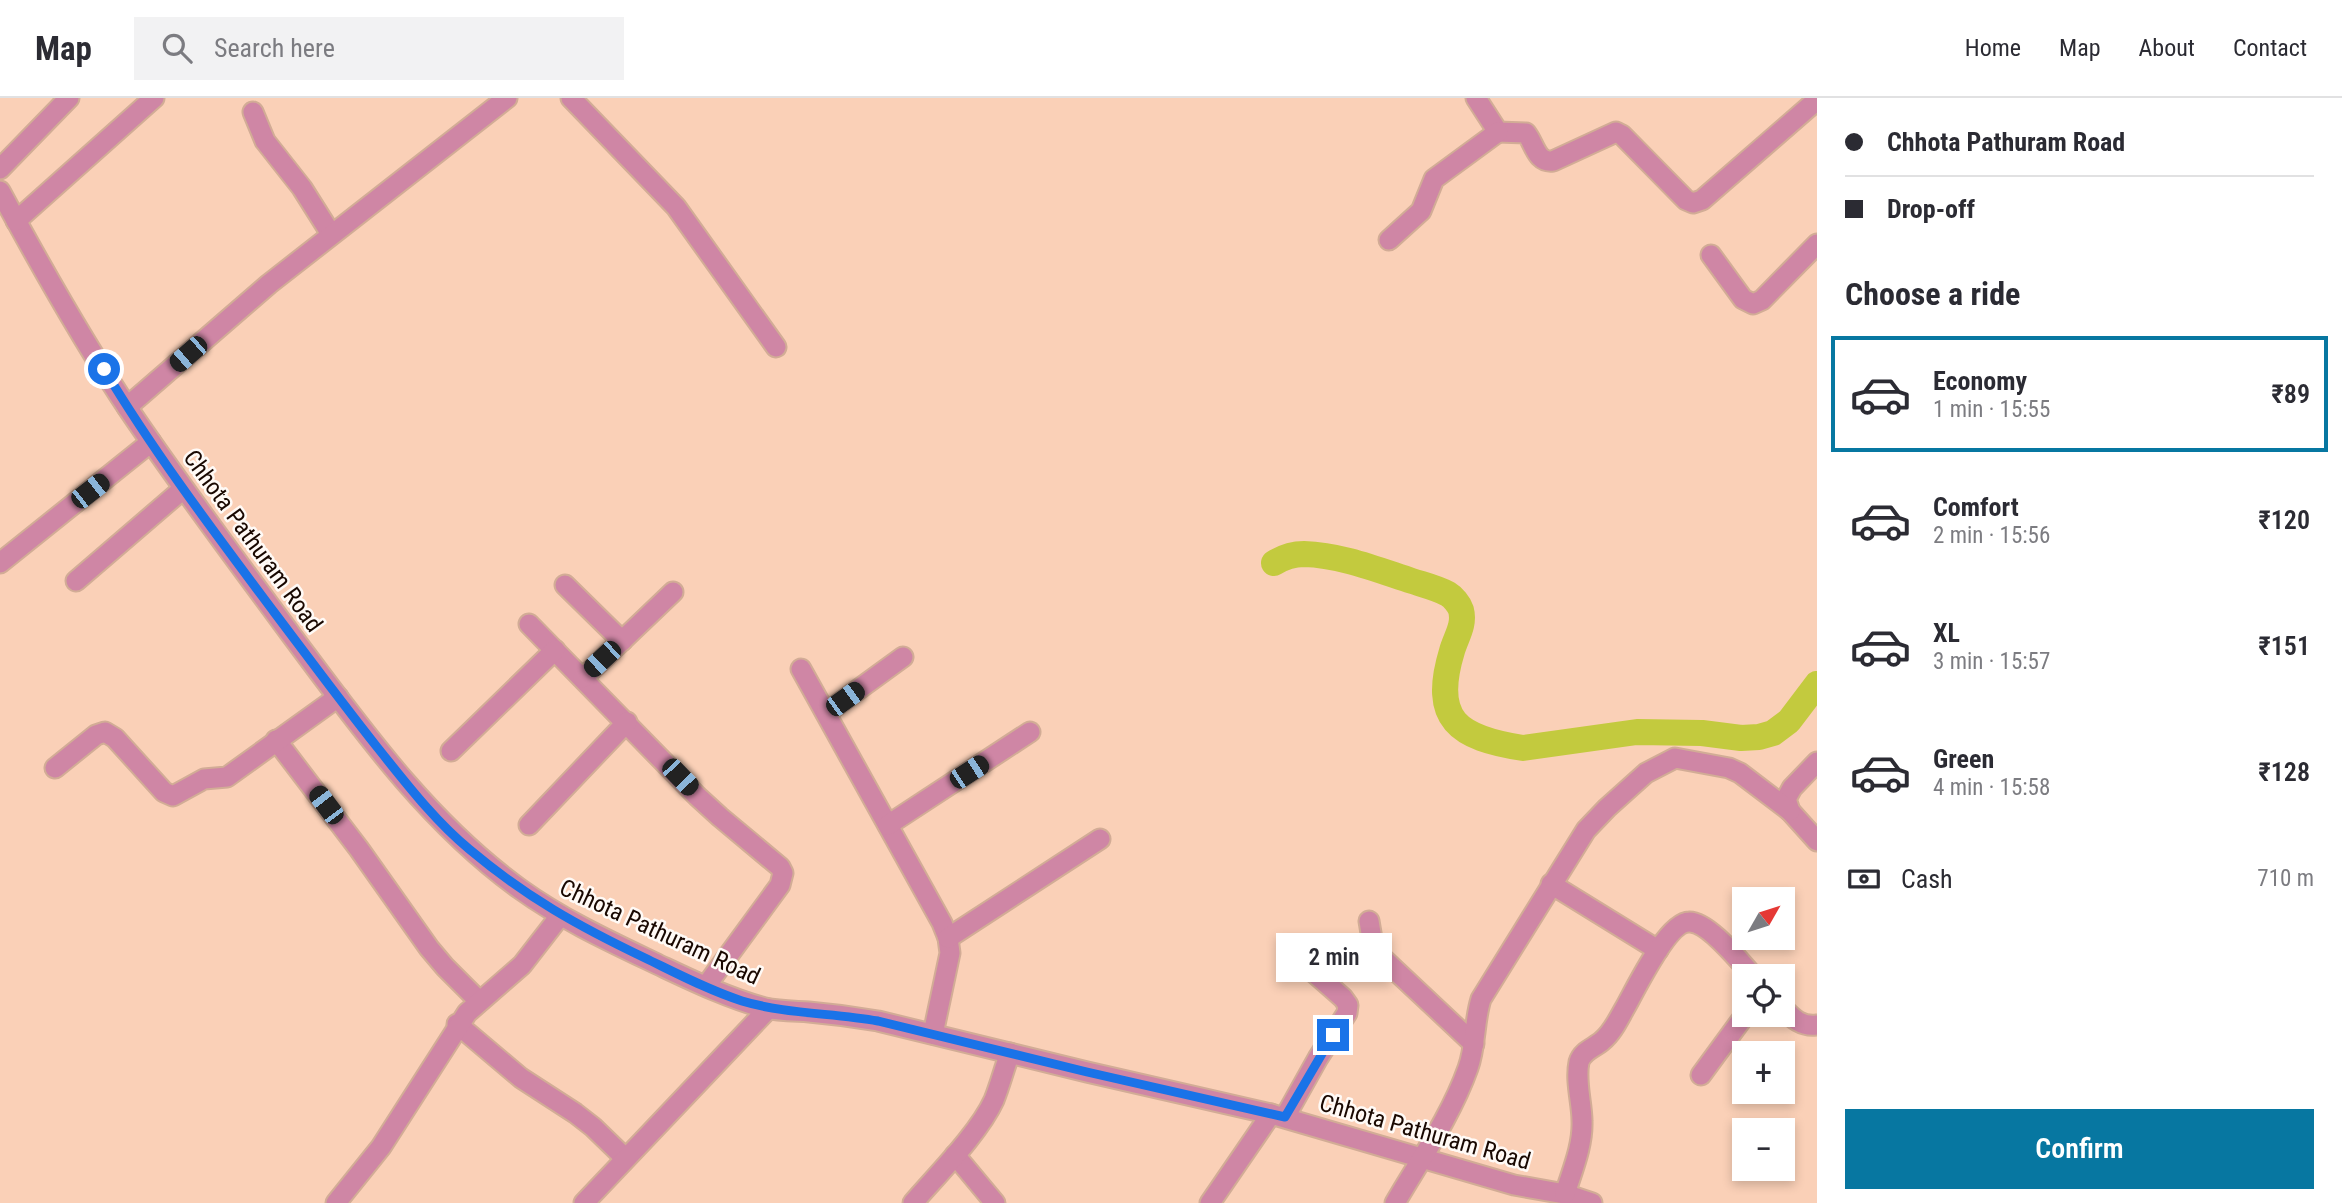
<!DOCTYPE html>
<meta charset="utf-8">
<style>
body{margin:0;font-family:"Roboto Condensed",sans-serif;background:#f2f2f3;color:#2b2b33;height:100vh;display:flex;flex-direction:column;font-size:26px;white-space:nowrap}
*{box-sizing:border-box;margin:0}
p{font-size:23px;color:#7c7c81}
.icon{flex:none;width:38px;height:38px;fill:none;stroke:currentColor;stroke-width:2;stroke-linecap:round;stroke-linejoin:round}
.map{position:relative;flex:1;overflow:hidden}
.details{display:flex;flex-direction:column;background:#fff;width:525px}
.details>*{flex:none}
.guide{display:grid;align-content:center;height:154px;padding:0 28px;background:#fff}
.needle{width:46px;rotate:51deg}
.buttons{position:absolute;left:1732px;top:789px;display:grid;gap:14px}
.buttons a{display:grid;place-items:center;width:63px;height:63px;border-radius:0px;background:#fff;box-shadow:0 4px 10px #0003;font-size:35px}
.end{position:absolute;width:32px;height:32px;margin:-16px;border:9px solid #1a73e8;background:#fff;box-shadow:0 0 0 4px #fff}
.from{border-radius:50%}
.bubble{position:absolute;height:49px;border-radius:0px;background:#fff;box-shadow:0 4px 10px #0003;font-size:23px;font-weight:600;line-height:49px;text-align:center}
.car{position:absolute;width:21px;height:42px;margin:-21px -10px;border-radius:9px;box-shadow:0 0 5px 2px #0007;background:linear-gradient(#222 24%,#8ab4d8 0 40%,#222 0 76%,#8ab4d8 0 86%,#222 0)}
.guide b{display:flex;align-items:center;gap:24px;height:66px;font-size:26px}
.guide b+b{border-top:2px solid #e1e1e2}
.guide i{width:18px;height:18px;background:#2b2b33}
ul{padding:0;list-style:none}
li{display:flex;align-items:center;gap:21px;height:116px;margin:0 14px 10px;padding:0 14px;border:4px solid transparent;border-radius:0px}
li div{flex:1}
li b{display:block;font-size:26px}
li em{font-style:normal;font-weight:600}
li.current{border-color:#0777a1}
li>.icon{width:63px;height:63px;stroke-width:1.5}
h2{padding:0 28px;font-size:32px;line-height:84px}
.pay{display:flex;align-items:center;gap:18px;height:77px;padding:0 28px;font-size:26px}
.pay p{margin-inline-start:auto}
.primary-button{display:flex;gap:14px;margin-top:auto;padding:14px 28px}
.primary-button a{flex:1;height:80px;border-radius:0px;background:#0777a1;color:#fff;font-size:28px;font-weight:600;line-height:80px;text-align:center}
header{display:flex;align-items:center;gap:42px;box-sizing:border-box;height:98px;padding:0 35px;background:#fff;border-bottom:2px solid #e1e1e2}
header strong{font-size:33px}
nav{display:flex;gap:38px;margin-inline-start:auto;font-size:24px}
.search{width:490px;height:63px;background:#f2f2f3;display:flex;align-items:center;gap:18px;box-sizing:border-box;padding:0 24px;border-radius:0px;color:#7c7c81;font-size:26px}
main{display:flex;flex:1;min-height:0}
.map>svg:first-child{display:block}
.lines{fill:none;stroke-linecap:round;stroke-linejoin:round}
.river{stroke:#c3ca3e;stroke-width:26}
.minor-casing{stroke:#d2ac96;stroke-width:23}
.minor{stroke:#cf86a5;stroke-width:19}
.route{stroke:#1a73e8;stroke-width:9}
.labels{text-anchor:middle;stroke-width:5;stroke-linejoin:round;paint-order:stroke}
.street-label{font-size:24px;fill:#190801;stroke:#fffaf6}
</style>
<header>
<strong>Map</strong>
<div class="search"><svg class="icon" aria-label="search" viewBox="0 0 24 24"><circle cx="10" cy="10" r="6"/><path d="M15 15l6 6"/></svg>Search here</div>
<nav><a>Home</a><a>Map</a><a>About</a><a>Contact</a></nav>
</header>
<main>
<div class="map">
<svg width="1817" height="1105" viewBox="0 0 1817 1105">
<rect width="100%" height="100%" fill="#fad0b7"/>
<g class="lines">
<path class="river" d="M1274,465C1282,460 1294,456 1304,456C1341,457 1378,472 1412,483C1424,487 1437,490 1448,496C1453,499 1459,506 1461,512C1465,527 1456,539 1452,553C1431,622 1458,640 1523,650L1637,634L1702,635L1741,640L1759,639L1773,635L1789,623L1817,586"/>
<g class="minor-casing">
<g id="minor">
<path d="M571,0L676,109L776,249"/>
<path d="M1476,0L1498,34L1526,35C1535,46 1536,65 1553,63L1616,34L1622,37L1686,102L1693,105L1702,102L1817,2"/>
<path d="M253,14L265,43L302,90L331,136"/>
<path d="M0,71L69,0"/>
<path d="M0,93C40,167 82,242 129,312C181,389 237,463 292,538C360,629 427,724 520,791C563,822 611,844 659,867C693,883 728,900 765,910C779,913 794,913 809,914C832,916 855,919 878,923L1087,974L1271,1016L1514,1087L1565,1096L1592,1105"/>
<path d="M16,123L154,0"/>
<path d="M1389,142L1421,113L1434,81L1498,34"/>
<path d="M1711,157L1743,201L1753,206L1762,202L1817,146"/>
<path d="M127,309L269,186L507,0"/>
<path d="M0,465L151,344"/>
<path d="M76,483L183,391"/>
<path d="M565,487L622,543"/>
<path d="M529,526L697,698L720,719L780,769L783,775L780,787L706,888"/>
<path d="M801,571L942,825L948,840L950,855L933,936"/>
<path d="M583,580L673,494"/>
<path d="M826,615L903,559"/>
<path d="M276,642L359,751L429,850L445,869L478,902"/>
<path d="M451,653L555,552"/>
<path d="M1817,664L1792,690L1786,701L1790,713L1817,743"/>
<path d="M55,670L96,637L105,634L115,640L164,694L173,698L204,681L227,679L338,599"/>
<path d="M529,727L627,624"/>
<path d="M888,727L1030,634"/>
<path d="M1551,786L1658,852"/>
<path d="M1369,823L1373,847L1378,856L1474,946"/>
<path d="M948,840L1100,741"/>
<path d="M1783,910C1793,921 1802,929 1817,927"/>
<path d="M457,926L521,980L575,1015L593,1029L625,1060"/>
<path d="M1701,977L1745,917"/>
<path d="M1285,1019L1318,960L1347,915L1348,907L1343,900L1294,857"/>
<path d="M955,1057L995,1105"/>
<path d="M1565,1096C1572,1073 1583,1048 1582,1023C1582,1005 1575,983 1579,964C1582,953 1594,950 1602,943C1613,934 1619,920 1626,908C1636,890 1668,824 1689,824C1708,823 1741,865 1753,878"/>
<path d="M336,1105L381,1049L467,915L522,867L560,818"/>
<path d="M584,1105L768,911"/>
<path d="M913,1105C937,1077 979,1035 994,1002C1000,987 1004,971 1010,955"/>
<path d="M1210,1105L1271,1016"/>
<path d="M1395,1105C1420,1062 1451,1018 1468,970C1476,948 1474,923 1481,901L1586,732L1607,710L1646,675L1675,660L1729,670L1740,675L1790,713"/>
</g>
</g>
<use href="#minor" class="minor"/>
</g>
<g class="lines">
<path class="route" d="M104,271C155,356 215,435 274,514C308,559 342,605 377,649C406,685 434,722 469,751C526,799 578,828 645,860C676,875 708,892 742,903C785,916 833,915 878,923L1087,974L1285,1019L1333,937"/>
</g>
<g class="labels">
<g class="street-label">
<text transform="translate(253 443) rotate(54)" y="8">Chhota Pathuram Road</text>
<text transform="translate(660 834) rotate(25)" y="8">Chhota Pathuram Road</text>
<text transform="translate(1425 1034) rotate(16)" y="8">Chhota Pathuram Road</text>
</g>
</g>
</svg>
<div class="buttons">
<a><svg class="needle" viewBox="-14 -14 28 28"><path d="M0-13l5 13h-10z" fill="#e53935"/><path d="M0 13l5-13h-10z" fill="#7c7c81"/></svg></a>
<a><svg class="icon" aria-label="locate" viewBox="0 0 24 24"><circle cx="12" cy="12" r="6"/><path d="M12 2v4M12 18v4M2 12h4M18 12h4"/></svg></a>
<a>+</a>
<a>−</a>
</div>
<i class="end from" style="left:104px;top:271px"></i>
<i class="end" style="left:1333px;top:937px"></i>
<div class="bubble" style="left:1276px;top:835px;width:116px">2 min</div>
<i class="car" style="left:188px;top:256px;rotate:229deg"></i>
<i class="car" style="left:90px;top:393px;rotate:52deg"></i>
<i class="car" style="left:602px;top:561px;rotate:227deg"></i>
<i class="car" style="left:845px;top:601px;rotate:54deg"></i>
<i class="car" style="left:969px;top:674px;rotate:57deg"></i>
<i class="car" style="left:680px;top:679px;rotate:136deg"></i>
<i class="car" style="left:326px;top:707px;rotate:323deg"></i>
</div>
<section class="details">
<div class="guide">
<b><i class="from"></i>Chhota Pathuram Road</b>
<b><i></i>Drop-off</b>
</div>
<h2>Choose a ride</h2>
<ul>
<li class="current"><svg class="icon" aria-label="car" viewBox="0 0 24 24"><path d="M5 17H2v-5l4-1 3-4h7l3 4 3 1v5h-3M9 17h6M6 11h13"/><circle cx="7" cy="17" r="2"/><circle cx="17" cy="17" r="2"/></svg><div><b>Economy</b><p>1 min · 15:55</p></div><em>₹89</em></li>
<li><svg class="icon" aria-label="car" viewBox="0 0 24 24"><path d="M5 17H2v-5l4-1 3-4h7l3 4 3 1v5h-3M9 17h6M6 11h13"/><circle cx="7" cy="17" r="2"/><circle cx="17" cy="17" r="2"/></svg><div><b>Comfort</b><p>2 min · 15:56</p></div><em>₹120</em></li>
<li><svg class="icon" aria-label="car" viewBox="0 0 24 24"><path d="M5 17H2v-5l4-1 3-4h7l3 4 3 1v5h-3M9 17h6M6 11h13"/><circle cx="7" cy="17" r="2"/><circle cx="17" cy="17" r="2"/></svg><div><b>XL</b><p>3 min · 15:57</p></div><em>₹151</em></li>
<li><svg class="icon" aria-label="car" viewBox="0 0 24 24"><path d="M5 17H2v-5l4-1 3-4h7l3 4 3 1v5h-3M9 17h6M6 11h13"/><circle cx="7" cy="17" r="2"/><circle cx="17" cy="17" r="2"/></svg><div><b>Green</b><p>4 min · 15:58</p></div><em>₹128</em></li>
</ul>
<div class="pay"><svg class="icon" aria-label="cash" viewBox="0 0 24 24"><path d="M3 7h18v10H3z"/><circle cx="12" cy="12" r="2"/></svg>Cash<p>710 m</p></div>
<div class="primary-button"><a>Confirm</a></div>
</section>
</main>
